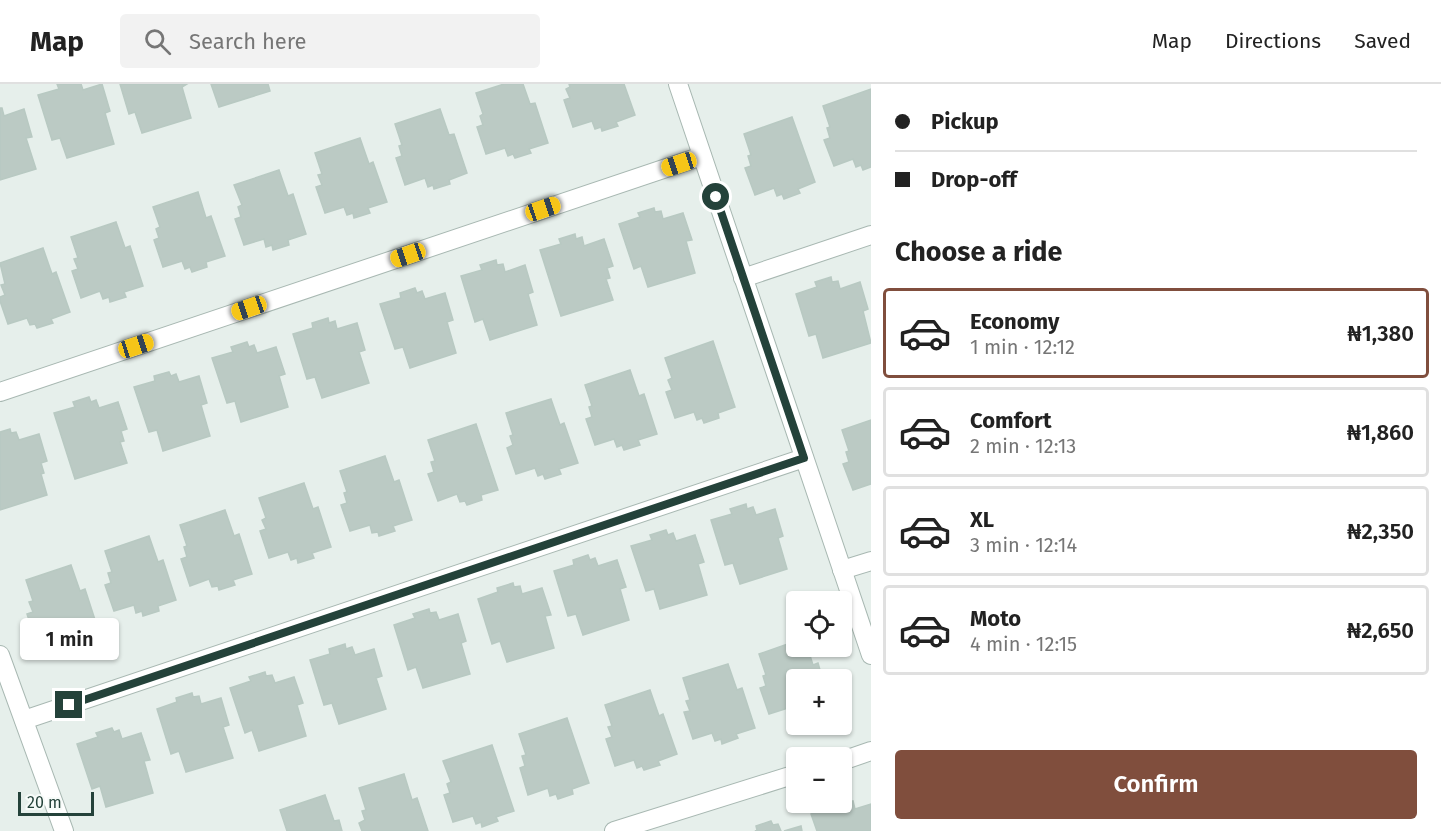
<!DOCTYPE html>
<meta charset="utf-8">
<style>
body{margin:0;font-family:"Fira Sans",sans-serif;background:#f2f2f2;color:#222;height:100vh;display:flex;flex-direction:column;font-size:22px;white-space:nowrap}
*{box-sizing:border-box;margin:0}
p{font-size:20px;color:#767676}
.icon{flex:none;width:33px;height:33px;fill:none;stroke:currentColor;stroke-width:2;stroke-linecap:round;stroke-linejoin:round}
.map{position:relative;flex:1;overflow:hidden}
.side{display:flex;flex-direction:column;background:#fff;width:570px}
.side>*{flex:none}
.hud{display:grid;align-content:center;height:132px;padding:0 24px;background:#fff}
.fabs{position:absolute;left:786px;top:507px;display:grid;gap:12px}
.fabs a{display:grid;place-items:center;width:66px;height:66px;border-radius:6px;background:#fff;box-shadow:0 2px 4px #0004;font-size:30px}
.scale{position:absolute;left:18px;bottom:15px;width:76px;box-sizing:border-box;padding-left:6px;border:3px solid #24423a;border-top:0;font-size:16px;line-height:21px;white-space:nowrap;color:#24423a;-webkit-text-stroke:4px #f7fbf9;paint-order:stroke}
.end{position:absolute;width:27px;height:27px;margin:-14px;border:8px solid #24423a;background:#fff;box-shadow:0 0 0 3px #fff}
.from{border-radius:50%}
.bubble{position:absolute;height:42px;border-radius:6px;background:#fff;box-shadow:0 2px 4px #0004;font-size:20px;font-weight:600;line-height:42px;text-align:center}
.car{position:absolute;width:18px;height:36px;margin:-18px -9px;border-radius:8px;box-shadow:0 0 4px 2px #0007;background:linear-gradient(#f5c518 24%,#345 0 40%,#f5c518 0 76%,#345 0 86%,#f5c518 0)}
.hud b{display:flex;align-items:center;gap:21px;height:57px;font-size:22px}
.hud b+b{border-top:2px solid #e0e0e0}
.hud i{width:15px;height:15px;background:#222}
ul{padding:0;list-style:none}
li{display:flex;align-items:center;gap:18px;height:90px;margin:0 12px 9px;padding:0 12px;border:3px solid #e0e0e0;border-radius:6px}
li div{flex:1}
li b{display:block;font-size:22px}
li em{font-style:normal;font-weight:600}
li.on{border-color:#804e3d}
li>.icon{width:54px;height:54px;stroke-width:1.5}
h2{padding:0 24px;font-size:27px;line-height:72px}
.action{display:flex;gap:12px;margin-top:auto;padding:12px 24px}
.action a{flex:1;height:69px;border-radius:6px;background:#804e3d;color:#fff;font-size:24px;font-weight:600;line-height:69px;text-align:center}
header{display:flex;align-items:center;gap:36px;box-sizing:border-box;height:84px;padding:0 30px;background:#fff;border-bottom:2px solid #e0e0e0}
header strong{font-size:28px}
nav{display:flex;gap:33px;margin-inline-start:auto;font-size:21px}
.search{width:420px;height:54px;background:#f2f2f2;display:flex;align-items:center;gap:15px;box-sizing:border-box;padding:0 21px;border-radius:6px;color:#767676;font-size:22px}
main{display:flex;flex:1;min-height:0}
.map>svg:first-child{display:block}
.building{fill:#bbcac4;stroke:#b8c9c2;stroke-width:1.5}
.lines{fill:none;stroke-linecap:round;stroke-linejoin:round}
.minor-casing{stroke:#a8b8b2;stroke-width:20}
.minor{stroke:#fff;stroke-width:18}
.route{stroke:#24423a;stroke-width:8}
</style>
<header>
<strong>Map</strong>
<div class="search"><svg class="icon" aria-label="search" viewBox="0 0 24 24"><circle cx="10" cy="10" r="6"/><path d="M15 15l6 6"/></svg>Search here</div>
<nav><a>Map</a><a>Directions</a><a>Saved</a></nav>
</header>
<main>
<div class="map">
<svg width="871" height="747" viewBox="0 0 871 747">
<rect width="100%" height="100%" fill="#e6efeb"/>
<g class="building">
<path d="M57,0H81L83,6L102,0L110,27L105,29L114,60L67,74L60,54L52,56L38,11L59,5Z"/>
<path d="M120,0H187L182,3L191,34L142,49L135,28L129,30Z"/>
<path d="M211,0H268L270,7L219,23Z"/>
<path d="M504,0H523L530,20L535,19L548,59L529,65L531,69L515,74L513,70L508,72L505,64L486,70L477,43L483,41L480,32L483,30L476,9Z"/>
<path d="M569,0H624L635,31L616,38L618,42L602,47L601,43L595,45L592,37L573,43L564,16L570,14L566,5L570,3Z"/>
<path d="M871,5V83L863,86L861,81L856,83L853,75L834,82L824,56L830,54L827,44L830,43L823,22Z"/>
<path d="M0,24H2L4,32L24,25L32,53L26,54L36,85L0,96Z"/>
<path d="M440,25L449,51L454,50L467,89L449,96L450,100L434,105L433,101L428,103L425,94L405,101L396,74L402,72L399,62L402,61L395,40Z"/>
<path d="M792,33L815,98L798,105L800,109L784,115L782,110L777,112L774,104L755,111L745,84L751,82L748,72L751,71L744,50Z"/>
<path d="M360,54L369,80L373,78L387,118L368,124L370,129L354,134L353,129L347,131L344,123L325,129L316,103L322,101L318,91L322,90L315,69Z"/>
<path d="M279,86L288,112L293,110L306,150L288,156L289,161L273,166L272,161L266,163L264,155L244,161L235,135L241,133L238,123L242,121L234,101Z"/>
<path d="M198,108L206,134L211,132L225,172L206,178L207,183L192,188L190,183L185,185L182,177L163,183L154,156L159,154L156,145L160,143L153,123Z"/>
<path d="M654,124L655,128L661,127L663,135L683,129L692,156L686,157L695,189L648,203L641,182L634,185L619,140L640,133L638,129Z"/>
<path d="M116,138L125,164L130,162L143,202L124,208L126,213L110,218L109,213L103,215L100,207L81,214L72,187L78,185L74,175L78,174L71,153Z"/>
<path d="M575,150L576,155L582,153L584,162L604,155L613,182L607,184L610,194L606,195L613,216L561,232L540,166L561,160L559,155Z"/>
<path d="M43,164L52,190L56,188L70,228L51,235L53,239L37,244L35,240L30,241L27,234L8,240L0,217V213L5,211L1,201L5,200L0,179Z"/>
<path d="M496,176L497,181L503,180L505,188L525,181L533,208L528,210L537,241L490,256L483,235L475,238L461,192L482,186L480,181Z"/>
<path d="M831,193L832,198L838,197L840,205L860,198L868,225L863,227L871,259L823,274L816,250L809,252L796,210L817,203L815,198Z"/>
<path d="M415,204L417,209L422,207L425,215L445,209L453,236L447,238L456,269L410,284L403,263L395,265L380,220L401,214L400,209Z"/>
<path d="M328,234L329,239L335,237L337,245L357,239L365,266L359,268L369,299L322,314L315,293L307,295L293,250L313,244L312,239Z"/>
<path d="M713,257L735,323L718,329L719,334L704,339L702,334L697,336L694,328L675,334L666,308L672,306L668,296L672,294L665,274Z"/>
<path d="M247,258L249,263L254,261L257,269L276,263L285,290L279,292L288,323L241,338L235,317L227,319L212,274L233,268L231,263Z"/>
<path d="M630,286L639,312L644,310L657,350L638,356L640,361L624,366L622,361L617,363L614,355L595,361L586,335L592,333L589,323L592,322L585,301Z"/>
<path d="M169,288L171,292L176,290L179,298L199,292L207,319L201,321L210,352L163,367L157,346L149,348L134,303L155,297L154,292Z"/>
<path d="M89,313L91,318L96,316L99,324L118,318L127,345L121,347L124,357L120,358L127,379L75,395L54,329L75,323L73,318Z"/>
<path d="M551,315L560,341L564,339L578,379L559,385L561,390L545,395L543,390L538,392L535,384L516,390L507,364L513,361L510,352L513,351L506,329Z"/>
<path d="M871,336V400L853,406L843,380L849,378L846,368L849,367L842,346Z"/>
<path d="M476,340L498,406L481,411L482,416L467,421L465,417L460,418L457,410L438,417L428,390L434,388L431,378L435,377L428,356Z"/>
<path d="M10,345L11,349L16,348L19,356L39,350L47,377L41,379L44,389L41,390L47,411L0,426V348Z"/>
<path d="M385,372L394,398L399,396L412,436L393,442L395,447L379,452L378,448L372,449L370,441L350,447L341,421L347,419L344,409L347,408L340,387Z"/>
<path d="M304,399L313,425L318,423L331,463L312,469L314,474L298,479L297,474L291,476L288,468L269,474L260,447L266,445L262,436L266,434L259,414Z"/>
<path d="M746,420L747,425L753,423L756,431L775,425L783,452L778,454L787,485L740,500L733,479L725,481L711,436L732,430L730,425Z"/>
<path d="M225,426L234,452L239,450L252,490L233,496L235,501L219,506L218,502L212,503L209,495L190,502L181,475L187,473L184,463L187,462L180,441Z"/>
<path d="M666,446L668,451L673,449L676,457L695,451L704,478L698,480L707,511L660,525L654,505L646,507L631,462L652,456L650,451Z"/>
<path d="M149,452L158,478L163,476L176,516L158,522L159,527L143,532L142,527L136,529L134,521L114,527L105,501L111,499L108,489L112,488L105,467Z"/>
<path d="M588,471L590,476L595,474L598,482L617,476L626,503L620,505L629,536L583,551L576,530L568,532L554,487L574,481L573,476Z"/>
<path d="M71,481L80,507L85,505L98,545L79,551L81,556L65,561L64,557L58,558L55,550L36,557L27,530L33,528L29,518L33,517L26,496Z"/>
<path d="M513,499L514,503L520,502L522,510L542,504L551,531L545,532L554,564L507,578L500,557L492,560L478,515L498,508L497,504Z"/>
<path d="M429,525L430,529L436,528L439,536L458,530L466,557L461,559L470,590L423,604L416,583L408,586L394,541L415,534L413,530Z"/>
<path d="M796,557V562H807L813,581L818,579L823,596H796V630L791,632L788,624L769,630L760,604L766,602L763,592L766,591L759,570Z"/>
<path d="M345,560L346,565L352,563L355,571L374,565L382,592L376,594L386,625L339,640L332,619L324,621L310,576L330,570L329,565Z"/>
<path d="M728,580L737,606L742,604L755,644L736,650L738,654L722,660L721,655L715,657L712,649L693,655L684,628L690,627L686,617L690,616L683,594Z"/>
<path d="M265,588L266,592L272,591L275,599L294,593L303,619L297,621L306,652L259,667L252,646L245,649L230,604L251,597L249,593Z"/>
<path d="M650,606L659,632L663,630L677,670L658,677L660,681L644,686L642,682L637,684L634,676L615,682L606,655L612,653L608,643L612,642L605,621Z"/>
<path d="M192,609L193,613L199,612L201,620L221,614L229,641L223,643L233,674L186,688L179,667L171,670L157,625L177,618L176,614Z"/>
<path d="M567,634L589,699L572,705L573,710L558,715L556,710L550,712L548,704L528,711L520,684L525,682L522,672L526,671L519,650Z"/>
<path d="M112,644L114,648L119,646L122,655L141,649L150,676L144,677L153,709L106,723L100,702L92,705L77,660L98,653L96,649Z"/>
<path d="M492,661L514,727L496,733L498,737L482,743L481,738L476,740L473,732L453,738L444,711L450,709L447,700L451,698L443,677Z"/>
<path d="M404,690L412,716L417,714L428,747H362L359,739L365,736L362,727L366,726L359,704Z"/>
<path d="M325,711L334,737L339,736L342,747H287L280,726Z"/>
<path d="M846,714L848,718L853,717L855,725L871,720V747H817L811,730L832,723L830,719L842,718V715Z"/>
<path d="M771,737L773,741L778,740L781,747H755L757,746L756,742Z"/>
<path d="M801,742L802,747H784Z"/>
</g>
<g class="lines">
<g class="minor-casing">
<g id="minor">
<path d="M678,0L871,571"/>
<path d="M743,194L871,151"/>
<path d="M0,308L702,72"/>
<path d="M842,486L871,477"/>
<path d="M0,571L64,747"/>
<path d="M24,636L804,374"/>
<path d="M842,677L871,667"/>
<path d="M614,747L796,690"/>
</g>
</g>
<use href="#minor" class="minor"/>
</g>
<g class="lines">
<path class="route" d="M69,621L804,374L716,113"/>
</g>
</svg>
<div class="fabs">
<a><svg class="icon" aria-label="locate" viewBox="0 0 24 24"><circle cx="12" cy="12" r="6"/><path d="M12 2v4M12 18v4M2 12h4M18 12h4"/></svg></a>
<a>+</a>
<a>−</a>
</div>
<div class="scale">20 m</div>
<i class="end from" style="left:716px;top:113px"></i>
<i class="end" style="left:69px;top:621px"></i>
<div class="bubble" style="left:20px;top:534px;width:99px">1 min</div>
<i class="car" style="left:679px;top:80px;rotate:252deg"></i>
<i class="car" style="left:543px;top:125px;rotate:71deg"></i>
<i class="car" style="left:408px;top:171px;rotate:251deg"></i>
<i class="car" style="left:249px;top:224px;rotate:251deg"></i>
<i class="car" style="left:136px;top:262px;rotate:72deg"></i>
</div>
<section class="side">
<div class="hud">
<b><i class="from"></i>Pickup</b>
<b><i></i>Drop-off</b>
</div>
<h2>Choose a ride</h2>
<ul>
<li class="on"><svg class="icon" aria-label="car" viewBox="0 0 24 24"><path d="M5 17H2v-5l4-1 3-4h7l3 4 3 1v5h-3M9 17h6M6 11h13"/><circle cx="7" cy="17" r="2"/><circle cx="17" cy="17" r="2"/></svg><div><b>Economy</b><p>1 min · 12:12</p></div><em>₦1,380</em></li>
<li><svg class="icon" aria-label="car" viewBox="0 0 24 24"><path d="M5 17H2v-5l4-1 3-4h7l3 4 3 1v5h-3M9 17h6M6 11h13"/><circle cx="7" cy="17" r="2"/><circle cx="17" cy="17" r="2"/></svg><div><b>Comfort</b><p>2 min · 12:13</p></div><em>₦1,860</em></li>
<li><svg class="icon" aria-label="car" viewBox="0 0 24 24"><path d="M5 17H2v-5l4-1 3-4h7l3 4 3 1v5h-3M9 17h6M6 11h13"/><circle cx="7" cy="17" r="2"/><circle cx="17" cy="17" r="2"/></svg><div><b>XL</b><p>3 min · 12:14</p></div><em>₦2,350</em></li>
<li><svg class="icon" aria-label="car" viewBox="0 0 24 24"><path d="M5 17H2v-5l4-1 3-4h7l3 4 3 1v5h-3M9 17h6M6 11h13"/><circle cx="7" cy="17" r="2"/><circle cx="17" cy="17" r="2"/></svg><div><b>Moto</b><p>4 min · 12:15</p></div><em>₦2,650</em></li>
</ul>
<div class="action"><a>Confirm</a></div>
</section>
</main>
